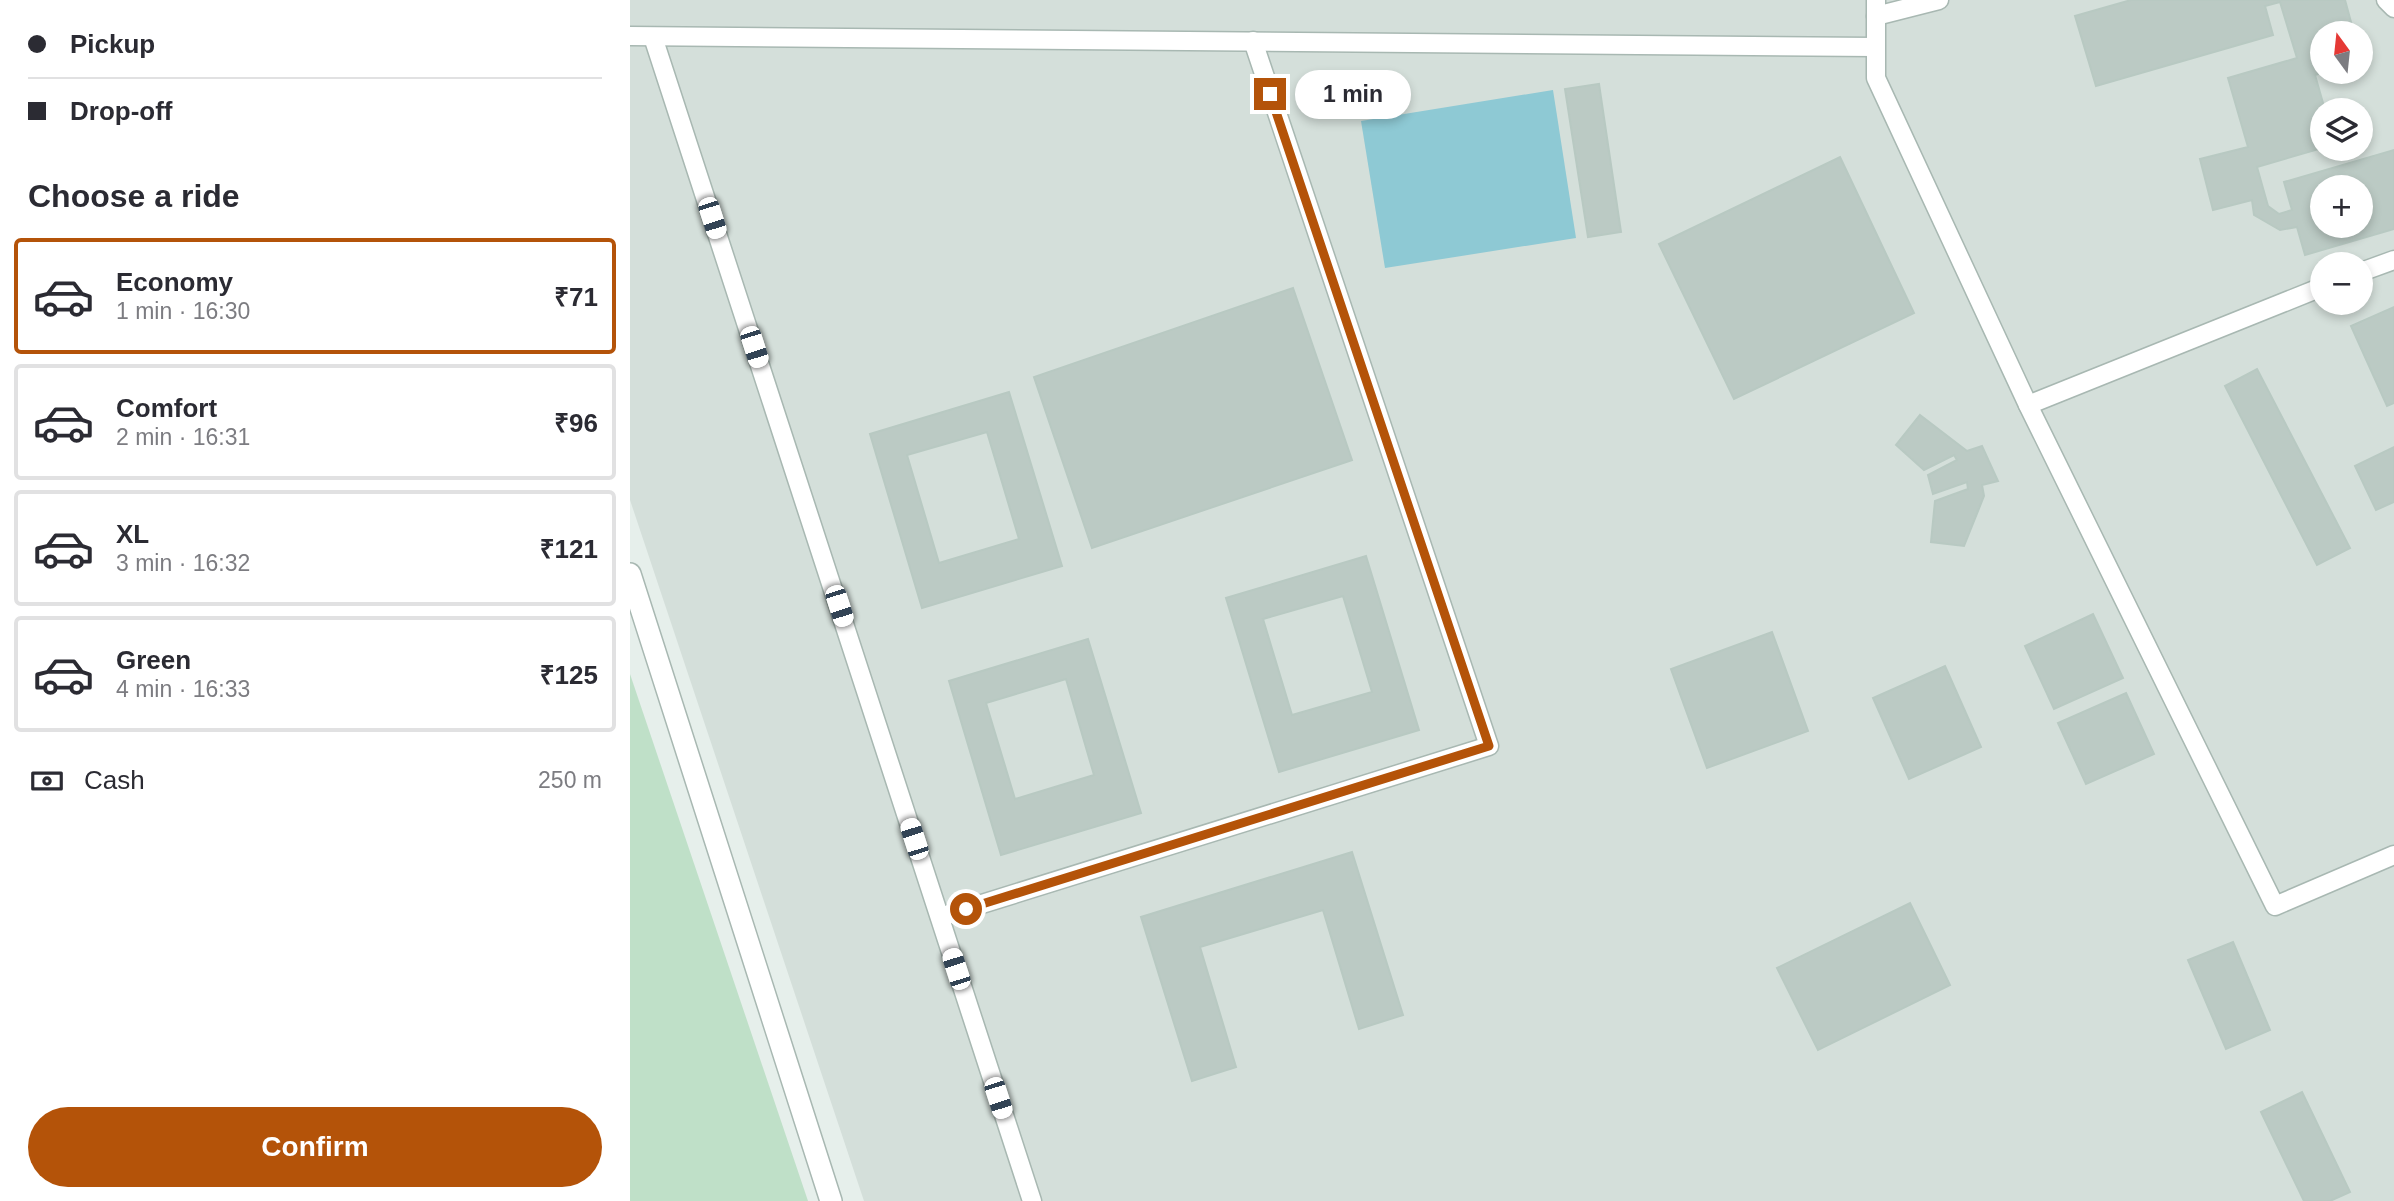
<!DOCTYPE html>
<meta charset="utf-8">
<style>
body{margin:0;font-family:Arial,sans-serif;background:#f7f7f7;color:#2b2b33;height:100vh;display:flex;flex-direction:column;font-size:26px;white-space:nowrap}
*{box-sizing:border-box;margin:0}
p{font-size:23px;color:#7c7c81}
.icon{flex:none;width:38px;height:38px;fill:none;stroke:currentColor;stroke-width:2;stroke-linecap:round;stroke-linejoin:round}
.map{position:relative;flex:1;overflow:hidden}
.panel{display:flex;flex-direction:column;background:#fff;width:630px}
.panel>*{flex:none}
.hud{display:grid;align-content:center;height:154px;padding:0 28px;background:#fff}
.needle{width:46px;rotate:345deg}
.fabs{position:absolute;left:1680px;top:21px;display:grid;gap:14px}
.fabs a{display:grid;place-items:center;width:63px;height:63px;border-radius:50%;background:#fff;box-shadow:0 4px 10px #0003;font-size:35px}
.end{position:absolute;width:32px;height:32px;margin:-16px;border:9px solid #b45309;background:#fff;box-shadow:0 0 0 4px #fff}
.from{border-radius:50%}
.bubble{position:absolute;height:49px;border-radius:24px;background:#fff;box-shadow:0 4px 10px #0003;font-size:23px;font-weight:600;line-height:49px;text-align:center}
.car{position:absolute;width:21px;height:42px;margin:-21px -10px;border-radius:9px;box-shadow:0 0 5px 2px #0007;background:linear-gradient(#fff 24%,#345 0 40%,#fff 0 76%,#345 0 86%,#fff 0)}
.hud b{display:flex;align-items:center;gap:24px;height:66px;font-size:26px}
.hud b+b{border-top:2px solid #e1e1e2}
.hud i{width:18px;height:18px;background:#2b2b33}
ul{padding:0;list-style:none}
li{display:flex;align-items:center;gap:21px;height:116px;margin:0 14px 10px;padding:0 14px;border:4px solid #e1e1e2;border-radius:7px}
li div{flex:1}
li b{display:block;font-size:26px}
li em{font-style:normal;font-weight:600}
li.on{border-color:#b45309}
li>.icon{width:63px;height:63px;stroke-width:1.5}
h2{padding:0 28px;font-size:32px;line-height:84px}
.pay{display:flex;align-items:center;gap:18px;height:77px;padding:0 28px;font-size:26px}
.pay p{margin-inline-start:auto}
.action{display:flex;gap:14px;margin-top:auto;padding:14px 28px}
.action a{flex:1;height:80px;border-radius:42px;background:#b45309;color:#fff;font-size:28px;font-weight:600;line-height:80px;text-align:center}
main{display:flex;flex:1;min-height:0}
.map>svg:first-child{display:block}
.built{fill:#d4dfda;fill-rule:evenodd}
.green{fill:#bfe0c8}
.water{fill:#8ec9d4}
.building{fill:#bbcac4;stroke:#b8c9c2;stroke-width:2;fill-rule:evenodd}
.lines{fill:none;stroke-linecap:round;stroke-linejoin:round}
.service-casing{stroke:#a8b8b2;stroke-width:21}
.tertiary-casing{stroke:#a8b8b2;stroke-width:24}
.service{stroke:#fff;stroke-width:18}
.tertiary{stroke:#fff;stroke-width:21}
.route{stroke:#b45309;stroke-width:9}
</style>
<main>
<section class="panel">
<div class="hud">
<b><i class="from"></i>Pickup</b>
<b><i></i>Drop-off</b>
</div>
<h2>Choose a ride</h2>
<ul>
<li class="on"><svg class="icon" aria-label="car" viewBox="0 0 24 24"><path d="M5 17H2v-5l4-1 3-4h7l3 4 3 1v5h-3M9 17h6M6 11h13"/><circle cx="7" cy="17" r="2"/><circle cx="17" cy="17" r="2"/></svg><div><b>Economy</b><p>1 min · 16:30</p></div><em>₹71</em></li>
<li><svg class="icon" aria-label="car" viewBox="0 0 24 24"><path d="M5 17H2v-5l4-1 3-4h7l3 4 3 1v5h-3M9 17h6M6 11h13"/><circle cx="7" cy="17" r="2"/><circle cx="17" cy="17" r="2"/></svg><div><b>Comfort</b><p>2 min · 16:31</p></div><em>₹96</em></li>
<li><svg class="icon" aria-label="car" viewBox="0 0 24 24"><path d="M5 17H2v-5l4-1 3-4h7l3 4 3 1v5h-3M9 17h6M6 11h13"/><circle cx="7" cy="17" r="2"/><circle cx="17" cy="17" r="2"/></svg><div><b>XL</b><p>3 min · 16:32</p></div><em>₹121</em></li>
<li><svg class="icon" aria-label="car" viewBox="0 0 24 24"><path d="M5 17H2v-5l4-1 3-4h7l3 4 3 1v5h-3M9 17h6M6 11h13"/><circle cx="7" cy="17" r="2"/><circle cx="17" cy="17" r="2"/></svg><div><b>Green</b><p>4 min · 16:33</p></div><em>₹125</em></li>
</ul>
<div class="pay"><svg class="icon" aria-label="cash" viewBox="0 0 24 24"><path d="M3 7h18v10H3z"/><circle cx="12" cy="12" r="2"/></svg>Cash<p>250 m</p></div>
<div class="action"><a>Confirm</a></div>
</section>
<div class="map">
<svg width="1764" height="1201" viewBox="0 0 1764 1201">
<rect width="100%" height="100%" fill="#e6efeb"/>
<path class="built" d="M0,0H1764V1201H234L0,500ZM1692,33H1731V72H1692ZM1692,110H1731V149H1692ZM1692,187H1731V226H1692ZM1692,264H1731V303H1692Z"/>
<path class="green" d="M0,674L178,1201H0Z"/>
<path class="water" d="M923,90L946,238L755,268L731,121Z"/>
<g class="building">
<path d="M1501,0H1715L1724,33H1692V72H1695L1685,75L1695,110H1692V148L1627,167L1638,206L1649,214L1662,210L1654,182L1764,150V229L1675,255L1667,227L1650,230L1624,215L1622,200L1583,210L1570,159L1618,147L1598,78L1667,58L1650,2L1635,6L1643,35L1466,86L1445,16ZM1692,187H1731V226H1692Z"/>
<path d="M969,84L991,232L958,237L935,89Z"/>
<path d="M1210,157L1284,313L1104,399L1029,244Z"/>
<path d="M663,288L722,460L462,548L404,377Z"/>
<path d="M1764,307V403L1757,406L1721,326Z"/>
<path d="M1627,369L1720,548L1687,565L1595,386Z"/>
<path d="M379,392L432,566L292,608L240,434ZM357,432L389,539L309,563L277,455Z"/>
<path d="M1290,415L1337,451L1352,446L1368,481L1352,485L1354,496L1334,546L1301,542L1305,501L1338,489L1337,482L1303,494L1298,475L1327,460L1324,455L1294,470L1266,445Z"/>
<path d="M1764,447V502L1746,510L1725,466Z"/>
<path d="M736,556L789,730L649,772L596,598ZM713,596L742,692L662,715L633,619Z"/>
<path d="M1463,614L1493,678L1424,709L1395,646Z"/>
<path d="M1142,632L1178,731L1077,768L1041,669Z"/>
<path d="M458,639L511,813L371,855L319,681ZM436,679L464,775L385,799L356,703Z"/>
<path d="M1315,666L1351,747L1279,779L1243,698Z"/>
<path d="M1496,693L1524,754L1456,784L1428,723Z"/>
<path d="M722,852L773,1015L729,1029L693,910L570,947L606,1067L562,1081L511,917Z"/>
<path d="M1280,903L1320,985L1188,1050L1147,968Z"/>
<path d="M1603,942L1640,1030L1596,1049L1558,960Z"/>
<path d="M1672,1092L1720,1192L1700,1201H1674L1631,1112Z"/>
</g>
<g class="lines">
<g class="service-casing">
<g id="service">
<path d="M1246,0V78L1398,405L1645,906L1764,855"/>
<path d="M1756,0L1764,8"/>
<path d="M1246,16L1309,0"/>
<path d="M0,36L1245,47"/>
<path d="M23,37L402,1201"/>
<path d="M1731,272L1764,260"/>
<path d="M1398,405L1692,287"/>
<path d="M310,917L859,746L623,41"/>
</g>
</g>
<g class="tertiary-casing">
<path id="tertiary" d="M0,574L201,1201"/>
</g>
<use href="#service" class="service"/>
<use href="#tertiary" class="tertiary"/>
</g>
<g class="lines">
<path class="route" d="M336,909L859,746L640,94"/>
</g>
</svg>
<div class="fabs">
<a><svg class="needle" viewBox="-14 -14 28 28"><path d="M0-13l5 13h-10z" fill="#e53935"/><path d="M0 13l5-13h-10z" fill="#7c7c81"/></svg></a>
<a><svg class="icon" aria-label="layers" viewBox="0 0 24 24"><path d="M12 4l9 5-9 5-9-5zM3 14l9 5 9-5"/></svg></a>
<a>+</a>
<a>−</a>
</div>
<i class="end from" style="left:336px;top:909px"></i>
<i class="end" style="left:640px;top:94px"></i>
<div class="bubble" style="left:665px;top:70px;width:116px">1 min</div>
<i class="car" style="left:82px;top:218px;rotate:162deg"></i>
<i class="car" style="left:124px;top:347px;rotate:162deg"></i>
<i class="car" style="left:209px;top:606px;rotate:162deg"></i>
<i class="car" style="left:284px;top:839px;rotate:342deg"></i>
<i class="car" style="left:326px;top:969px;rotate:342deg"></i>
<i class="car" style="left:368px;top:1098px;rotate:162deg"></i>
</div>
</main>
